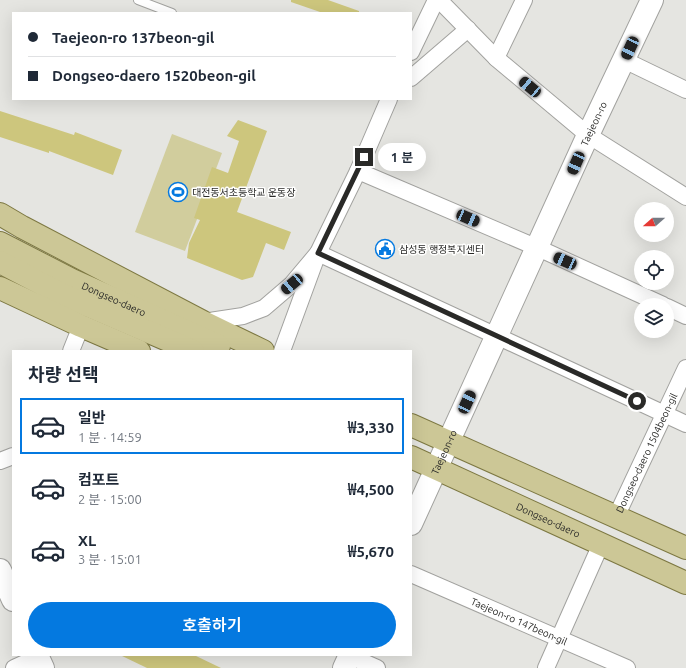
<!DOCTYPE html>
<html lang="ko">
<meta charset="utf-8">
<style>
body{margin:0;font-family:Ubuntu,"Noto Sans KR",sans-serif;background:#f2f2f3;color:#1f2937;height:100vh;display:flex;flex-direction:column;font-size:15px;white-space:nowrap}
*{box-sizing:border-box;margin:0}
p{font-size:13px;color:#747a83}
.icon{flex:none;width:22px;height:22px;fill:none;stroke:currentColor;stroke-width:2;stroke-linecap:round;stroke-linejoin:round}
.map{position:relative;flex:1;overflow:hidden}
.drawer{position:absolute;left:12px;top:350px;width:400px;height:306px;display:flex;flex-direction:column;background:#fff;border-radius:0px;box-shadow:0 4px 16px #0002}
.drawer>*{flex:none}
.top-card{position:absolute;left:12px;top:12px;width:400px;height:88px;border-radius:0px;box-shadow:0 4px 16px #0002;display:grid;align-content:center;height:88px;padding:0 16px;background:#fff}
.needle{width:26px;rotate:249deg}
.buttons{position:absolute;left:634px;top:202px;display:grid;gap:8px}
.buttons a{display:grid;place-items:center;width:40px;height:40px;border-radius:50%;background:#fff;box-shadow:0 4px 16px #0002;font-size:20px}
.end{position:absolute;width:18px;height:18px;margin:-9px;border:5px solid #2a2a28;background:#fff;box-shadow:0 0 0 2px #fff}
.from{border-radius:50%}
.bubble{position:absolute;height:28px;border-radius:14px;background:#fff;box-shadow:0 4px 16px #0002;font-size:13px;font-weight:600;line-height:28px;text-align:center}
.car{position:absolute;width:12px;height:24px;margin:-12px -6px;border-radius:5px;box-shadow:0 0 3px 1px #0007;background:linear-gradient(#222 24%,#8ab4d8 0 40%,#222 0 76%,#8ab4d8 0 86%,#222 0)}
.top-card b{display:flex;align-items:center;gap:14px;height:38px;font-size:15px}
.top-card b+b{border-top:1px solid #e0e1e3}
.top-card i{width:10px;height:10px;background:#1f2937}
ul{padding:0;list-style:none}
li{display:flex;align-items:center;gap:12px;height:56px;margin:0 8px 6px;padding:0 8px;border:2px solid transparent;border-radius:0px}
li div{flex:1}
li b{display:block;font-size:15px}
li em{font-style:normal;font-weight:600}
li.selected{border-color:#0479e0}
li>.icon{width:36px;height:36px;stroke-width:1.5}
h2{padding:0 16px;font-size:18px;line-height:48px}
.cta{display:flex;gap:8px;margin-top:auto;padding:8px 16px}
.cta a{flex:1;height:46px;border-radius:24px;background:#0479e0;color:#fff;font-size:16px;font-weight:600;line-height:46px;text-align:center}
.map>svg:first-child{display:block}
.green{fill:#d1cd9d}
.building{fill:#cdc67d}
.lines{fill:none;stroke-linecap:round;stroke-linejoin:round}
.lane-casing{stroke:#a2a29f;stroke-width:10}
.street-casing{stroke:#a2a29f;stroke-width:18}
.secondary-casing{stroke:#a2a29f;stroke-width:24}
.primary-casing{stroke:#7d7842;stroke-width:24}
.lane{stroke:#fff;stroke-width:8}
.street{stroke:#fff;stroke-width:16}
.secondary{stroke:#fff;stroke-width:22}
.primary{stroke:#ccc796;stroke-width:22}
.route{stroke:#2a2a28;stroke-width:5}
.labels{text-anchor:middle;stroke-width:3;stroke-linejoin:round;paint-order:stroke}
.street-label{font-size:10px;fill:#2a2a28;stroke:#fffffe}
.poi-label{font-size:10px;fill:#2a2a28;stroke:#fffffe;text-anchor:start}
</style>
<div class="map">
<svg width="686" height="668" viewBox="0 0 686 668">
<rect width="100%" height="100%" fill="#e5e5e1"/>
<path class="green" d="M172,134L222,153L185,251L135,232Z"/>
<g class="building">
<path d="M291,0H328L359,11V13H323L291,2Z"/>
<path d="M0,111L74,135L75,132L122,150L113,175L49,151V153L0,137Z"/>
<path d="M238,120L267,131L237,212L291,232L284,250L266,243L253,277L242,280L187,258L189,243L200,220L194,218L212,167L228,173L239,141L227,136Z"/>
<path d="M120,655H194L221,668H147Z"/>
</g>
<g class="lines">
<g class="lane-casing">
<path id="lane" d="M138,0L172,13"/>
</g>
<g class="street-casing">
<g id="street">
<path d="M439,0L496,58L588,135L686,197"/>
<path d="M411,52L436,0"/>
<path d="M496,58L524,0"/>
<path d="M624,60L686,90"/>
<path d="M411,78L468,29"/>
<path d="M358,171L538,248L663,305"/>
<path d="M667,307L686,316"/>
<path d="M203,322L243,316L264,308L292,284L318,253L686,424"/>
<path d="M71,351L81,326"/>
<path d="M282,351L318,253L358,171L389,99"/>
<path d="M0,461L13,456"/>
<path id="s1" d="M616,517L686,368"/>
<path id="s2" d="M411,574L627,668"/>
<path d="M350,656L377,668"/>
<path d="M14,668L38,657"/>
<path d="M546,668L601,544"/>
</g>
</g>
<g class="secondary-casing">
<g id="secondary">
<path id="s3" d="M411,524L588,135L652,0"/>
<path d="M0,570L13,600"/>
<path d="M37,655L43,668"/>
<path d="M344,668L350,655"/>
</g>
</g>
<g class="primary-casing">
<g id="primary">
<path d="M0,214L22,227L203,322L263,351"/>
<path id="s4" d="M0,243L72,280L219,346"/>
<path d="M0,262L61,294L193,351"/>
<path d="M0,288L81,326L139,351"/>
<path d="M411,425L686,548"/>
<path id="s5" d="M411,457L686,583"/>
</g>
</g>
<use href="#lane" class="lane"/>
<use href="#street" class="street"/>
<use href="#secondary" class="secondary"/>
<use href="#primary" class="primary"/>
</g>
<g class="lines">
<path class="route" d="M364,157L318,253L637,401"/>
</g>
<defs>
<g id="stadium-ring" transform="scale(1)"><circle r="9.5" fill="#fffffe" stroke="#0479e0" stroke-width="1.5"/><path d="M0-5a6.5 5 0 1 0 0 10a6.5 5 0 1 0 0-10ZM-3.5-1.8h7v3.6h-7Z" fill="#0479e0"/></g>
<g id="civic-ring" transform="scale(1)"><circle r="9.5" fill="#fffffe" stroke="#0479e0" stroke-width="1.5"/><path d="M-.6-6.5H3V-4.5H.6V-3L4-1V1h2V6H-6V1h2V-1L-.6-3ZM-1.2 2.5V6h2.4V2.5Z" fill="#0479e0"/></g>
</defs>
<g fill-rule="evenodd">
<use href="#stadium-ring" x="178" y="192"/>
<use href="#civic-ring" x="385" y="249"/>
</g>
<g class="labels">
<g class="street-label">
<text dy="4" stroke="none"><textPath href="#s3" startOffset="440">Taejeon-ro</textPath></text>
<text dy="4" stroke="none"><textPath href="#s4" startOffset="127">Dongseo-daero</textPath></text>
<text dy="4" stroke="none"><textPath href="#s3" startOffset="79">Taejeon-ro</textPath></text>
<text dy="4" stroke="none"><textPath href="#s1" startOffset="71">Dongseo-daero 1504beon-gil</textPath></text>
<text dy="4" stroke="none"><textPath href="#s5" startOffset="151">Dongseo-daero</textPath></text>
<text dy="4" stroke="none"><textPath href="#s2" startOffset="118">Taejeon-ro 147beon-gil</textPath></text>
</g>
<g class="poi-label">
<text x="192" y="196">대전동서초등학교 운동장</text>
<text x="399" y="253">삼성동 행정복지센터</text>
</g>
</g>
</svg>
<div class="buttons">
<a><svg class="needle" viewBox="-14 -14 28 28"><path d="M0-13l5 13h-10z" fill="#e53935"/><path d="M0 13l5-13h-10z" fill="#747a83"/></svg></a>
<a><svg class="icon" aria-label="locate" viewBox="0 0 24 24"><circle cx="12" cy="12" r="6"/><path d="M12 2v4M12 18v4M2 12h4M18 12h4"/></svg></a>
<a><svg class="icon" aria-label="layers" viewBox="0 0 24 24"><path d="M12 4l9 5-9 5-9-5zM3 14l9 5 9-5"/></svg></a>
</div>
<i class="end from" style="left:637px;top:401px"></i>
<i class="end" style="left:364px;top:157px"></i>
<div class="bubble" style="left:378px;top:143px;width:48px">1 분</div>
<i class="car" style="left:630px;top:48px;rotate:205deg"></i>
<i class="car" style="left:530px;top:87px;rotate:310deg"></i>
<i class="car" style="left:576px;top:163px;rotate:204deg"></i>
<i class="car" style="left:468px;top:218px;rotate:113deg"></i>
<i class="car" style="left:565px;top:261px;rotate:294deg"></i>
<i class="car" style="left:292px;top:284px;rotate:230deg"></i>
<i class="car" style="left:467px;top:402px;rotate:25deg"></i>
<div class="top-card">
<b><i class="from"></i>Taejeon-ro 137beon-gil</b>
<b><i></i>Dongseo-daero 1520beon-gil</b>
</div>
<section class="drawer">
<h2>차량 선택</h2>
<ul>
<li class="selected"><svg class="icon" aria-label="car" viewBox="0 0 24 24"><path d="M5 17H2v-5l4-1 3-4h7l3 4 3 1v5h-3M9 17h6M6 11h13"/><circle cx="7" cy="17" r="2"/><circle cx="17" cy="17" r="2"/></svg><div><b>일반</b><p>1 분 · 14:59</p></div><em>₩3,330</em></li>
<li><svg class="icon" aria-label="car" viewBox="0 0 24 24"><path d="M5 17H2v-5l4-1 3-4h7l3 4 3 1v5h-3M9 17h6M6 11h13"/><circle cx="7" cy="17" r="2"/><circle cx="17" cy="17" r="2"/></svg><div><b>컴포트</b><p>2 분 · 15:00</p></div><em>₩4,500</em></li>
<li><svg class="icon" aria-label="car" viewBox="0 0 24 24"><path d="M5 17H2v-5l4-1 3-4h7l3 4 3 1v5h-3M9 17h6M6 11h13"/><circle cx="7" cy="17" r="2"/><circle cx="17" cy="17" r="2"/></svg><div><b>XL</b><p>3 분 · 15:01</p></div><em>₩5,670</em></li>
</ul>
<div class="cta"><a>호출하기</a></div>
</section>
</div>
